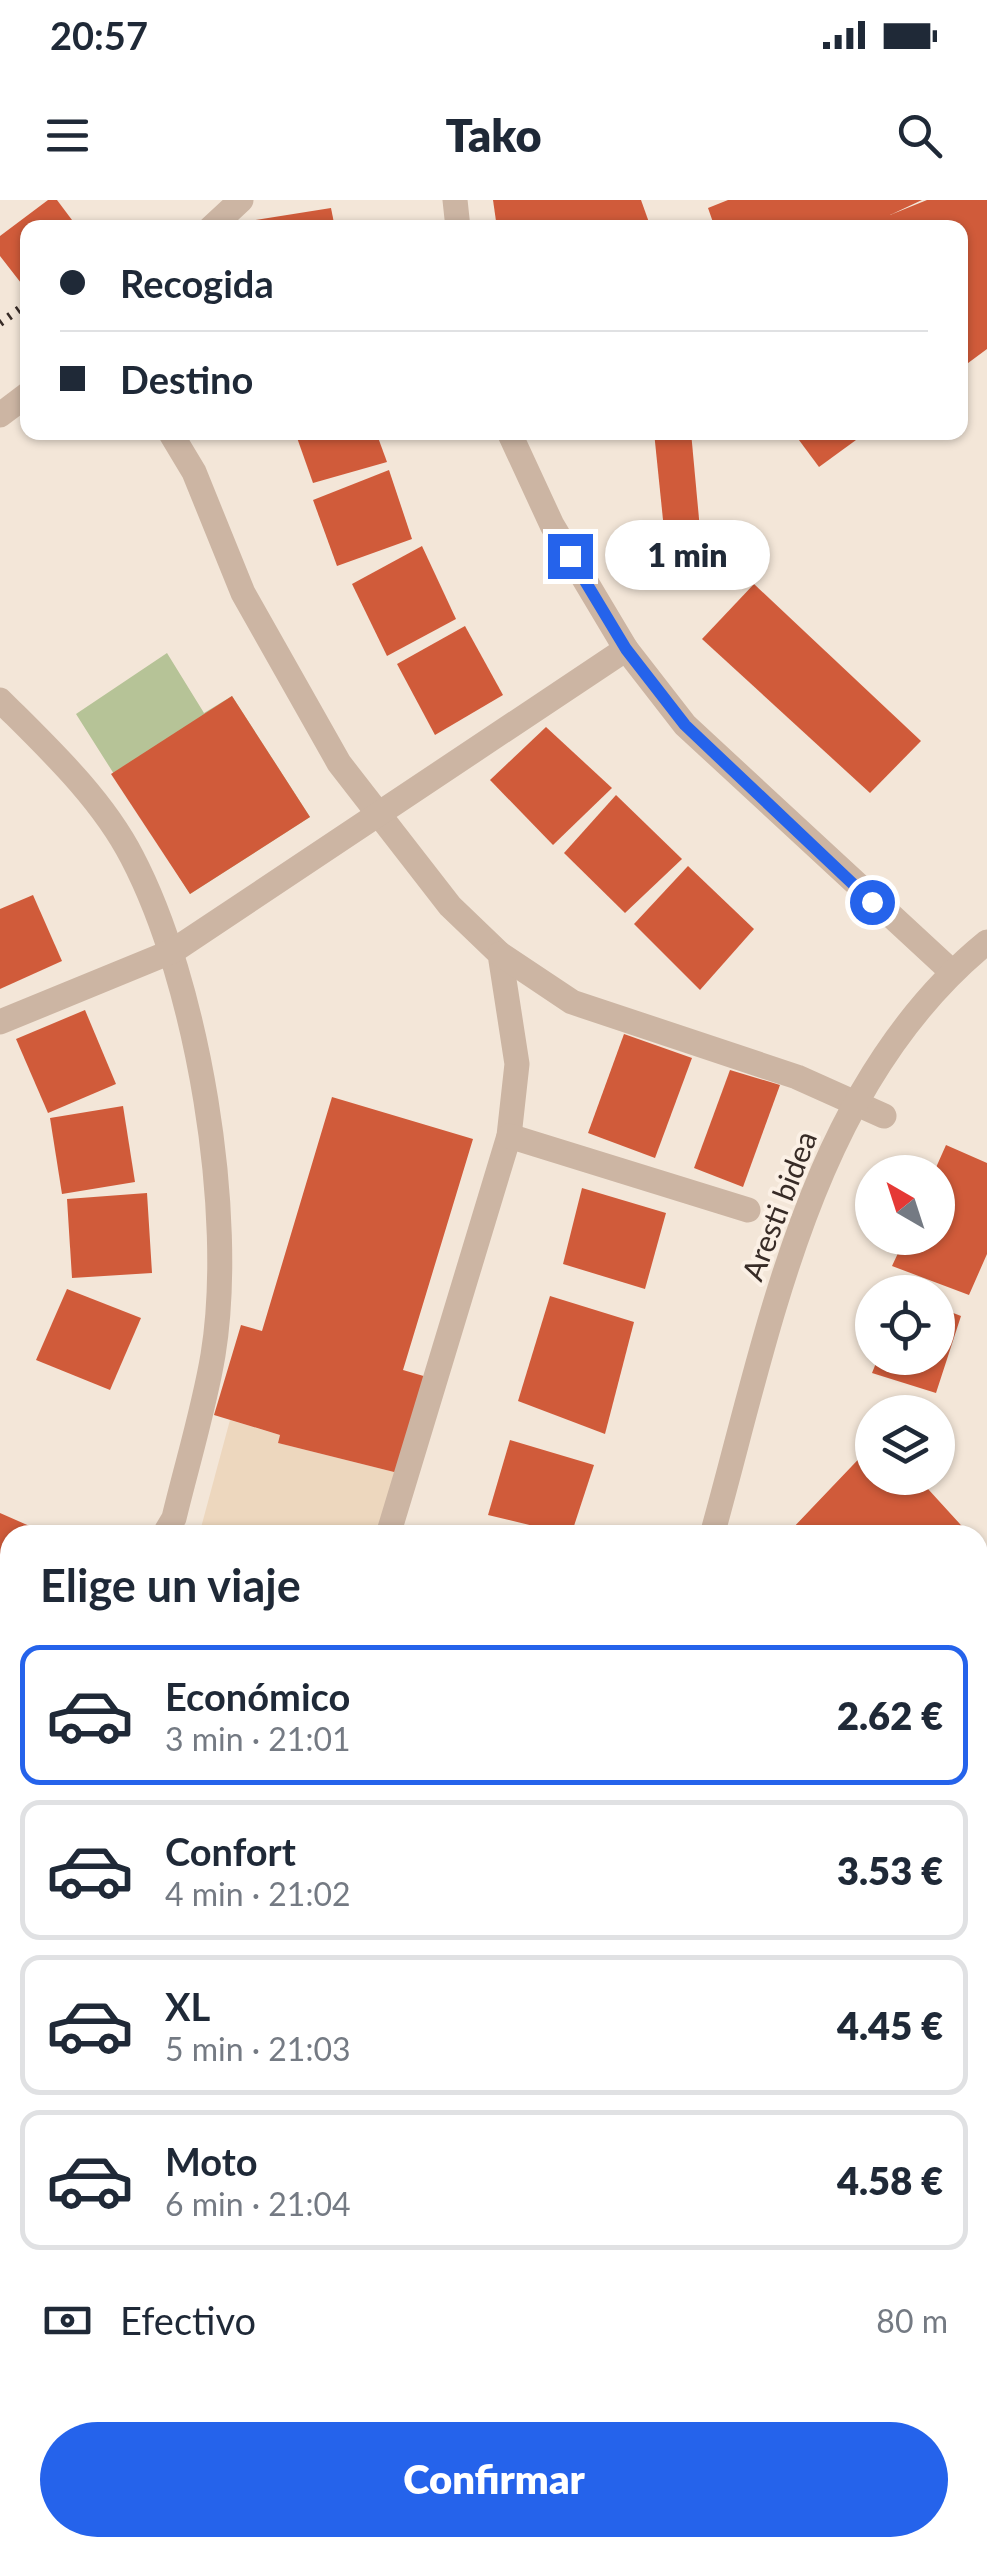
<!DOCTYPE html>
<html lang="es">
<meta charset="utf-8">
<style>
body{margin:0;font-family:Lato,sans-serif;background:#f6f6f7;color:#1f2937;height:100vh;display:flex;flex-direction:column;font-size:38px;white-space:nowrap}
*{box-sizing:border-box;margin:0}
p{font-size:32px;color:#747a83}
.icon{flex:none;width:55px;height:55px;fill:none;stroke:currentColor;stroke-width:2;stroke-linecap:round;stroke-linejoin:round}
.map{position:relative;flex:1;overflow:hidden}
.details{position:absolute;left:0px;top:1325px;width:988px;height:1032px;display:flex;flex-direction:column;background:#fff;border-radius:30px 30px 0 0;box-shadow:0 2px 8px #0004}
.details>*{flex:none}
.guide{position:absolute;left:20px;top:20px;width:948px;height:220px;border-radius:20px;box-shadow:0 2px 8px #0004;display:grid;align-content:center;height:220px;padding:0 40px;background:#fff}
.needle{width:65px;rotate:321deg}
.buttons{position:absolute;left:855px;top:955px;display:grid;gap:20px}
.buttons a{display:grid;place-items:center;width:100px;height:100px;border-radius:50%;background:#fff;box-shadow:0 2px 8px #0004;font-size:50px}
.end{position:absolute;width:45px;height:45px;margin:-22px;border:12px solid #2563eb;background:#fff;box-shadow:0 0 0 5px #fff}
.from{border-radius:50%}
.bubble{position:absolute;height:70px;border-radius:35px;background:#fff;box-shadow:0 2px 8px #0004;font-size:32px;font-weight:800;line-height:70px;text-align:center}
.guide b{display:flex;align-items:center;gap:35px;height:95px;font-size:38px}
.guide b+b{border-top:2px solid #e0e1e3}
.guide i{width:25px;height:25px;background:#1f2937}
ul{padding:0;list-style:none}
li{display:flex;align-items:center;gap:30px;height:140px;margin:0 20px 15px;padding:0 20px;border:5px solid #e0e1e3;border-radius:20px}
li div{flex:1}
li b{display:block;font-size:38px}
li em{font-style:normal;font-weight:800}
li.active{border-color:#2563eb}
li>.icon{width:90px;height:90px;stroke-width:1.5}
h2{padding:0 40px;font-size:45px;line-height:120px}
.pay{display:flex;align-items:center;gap:25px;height:110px;padding:0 40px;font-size:38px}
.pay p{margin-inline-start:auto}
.primary-button{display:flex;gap:20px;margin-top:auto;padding:20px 40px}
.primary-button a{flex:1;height:115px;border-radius:60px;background:#2563eb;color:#fff;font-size:40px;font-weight:800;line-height:115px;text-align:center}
.status{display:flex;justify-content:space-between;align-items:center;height:70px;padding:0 50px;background:#fff;direction:ltr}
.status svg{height:28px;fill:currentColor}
header{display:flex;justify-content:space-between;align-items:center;height:130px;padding:0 40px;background:#fff;font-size:45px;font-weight:800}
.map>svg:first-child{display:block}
.green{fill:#b6c397}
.plaza{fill:#edd7be}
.building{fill:#d05b3a}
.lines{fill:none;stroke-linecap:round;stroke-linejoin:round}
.street{stroke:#ccb5a3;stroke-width:25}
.rail{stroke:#372b26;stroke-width:8;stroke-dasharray:2.5 8;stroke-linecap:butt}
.route{stroke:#2563eb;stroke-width:12}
.labels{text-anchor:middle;stroke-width:8;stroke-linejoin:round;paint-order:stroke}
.street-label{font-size:30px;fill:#372b26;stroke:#fbf0e5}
</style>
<div class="status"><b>20:57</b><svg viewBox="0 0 49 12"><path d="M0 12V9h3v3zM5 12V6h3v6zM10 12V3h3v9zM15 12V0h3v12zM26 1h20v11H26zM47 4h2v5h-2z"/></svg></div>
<header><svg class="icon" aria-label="menu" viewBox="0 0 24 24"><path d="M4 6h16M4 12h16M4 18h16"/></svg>Tako<svg class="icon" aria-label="search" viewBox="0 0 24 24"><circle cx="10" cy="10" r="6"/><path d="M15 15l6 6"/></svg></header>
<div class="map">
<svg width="987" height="2357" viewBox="0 0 987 2357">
<rect width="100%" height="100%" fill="#f3e6d8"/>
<g class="green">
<path d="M167,453L204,513L232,496L310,617L190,694L76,514Z"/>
<path d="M10,1729V1952L0,1953V1735Z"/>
</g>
<path class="plaza" d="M230,1220L280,1235L278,1243L398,1273L388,1335H199Z"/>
<g class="building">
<path d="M48,0H57L78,28H28V92L0,56V36Z"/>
<path d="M493,0H641L651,28H497Z"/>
<path d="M728,0H922L890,15L927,0H987V149L960,169V28H733L731,23L715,28L708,8Z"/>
<path d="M331,8L335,28H251L250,21Z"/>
<path d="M295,232H376L387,262L313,283Z"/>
<path d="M654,232H691L703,362L670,388Z"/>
<path d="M793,232H867L819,267Z"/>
<path d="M389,270L412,339L337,366L313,300Z"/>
<path d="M422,346L456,419L387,456L352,384Z"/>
<path d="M754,384L921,541L870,593L702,439Z"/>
<path d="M465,426L503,495L435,535L397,464Z"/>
<path d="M232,496L310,617L190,694L111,574Z"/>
<path d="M546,527L612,588L553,645L490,580Z"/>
<path d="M616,595L682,659L625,713L564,653Z"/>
<path d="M688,666L754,729L700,790L634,724Z"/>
<path d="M33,695L62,761L0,789V709Z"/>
<path d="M85,810L116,884L48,913L16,839Z"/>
<path d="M624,834L692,858L655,958L588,933Z"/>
<path d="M730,870L780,885L743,987L694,968Z"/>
<path d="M332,897L473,939L403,1170L427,1177L398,1273L278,1243L280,1235L214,1215L241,1125L262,1131Z"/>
<path d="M123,906L135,982L62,994L50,918Z"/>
<path d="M946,945L987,963V1054L969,1095L892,1066L905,1038H938L934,972Z"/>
<path d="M582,988L666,1013L645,1089L563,1064Z"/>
<path d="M147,993L152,1073L72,1078L67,999Z"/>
<path d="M67,1089L141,1118L110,1190L36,1160Z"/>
<path d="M550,1096L634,1122L605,1234L518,1201Z"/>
<path d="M938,1107L961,1116L936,1193L872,1173L878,1158H938Z"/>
<path d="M510,1240L594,1265L571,1335L488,1315Z"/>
<path d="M872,1245V1278H918L970,1335H794L790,1331Z"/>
<path d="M0,1313L50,1335H10V1406L0,1401Z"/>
<path d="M978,1343L987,1352V1463L978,1471Z"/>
<path d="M987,1614V1724L978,1732V1623Z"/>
<path d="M984,1859L987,1952L978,1956V1862Z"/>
</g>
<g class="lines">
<g class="street">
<path d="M455,0L458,28"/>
<path d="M211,28L241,0"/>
<path d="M0,215L28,194"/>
<path d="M170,232L194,272L243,393L339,563L450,706L500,754L517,864L509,936L388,1335"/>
<path d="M509,232L552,325L626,449L685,525L951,771"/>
<path d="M0,500C47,547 101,597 132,657C198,783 236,1014 213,1155C204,1209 187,1264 174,1318L164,1335"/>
<path d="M500,754L572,802L797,877L884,916"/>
<path d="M0,822L173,751L626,449"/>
<path d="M509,936L748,1010"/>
<path d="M712,1335C770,1128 811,885 987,742"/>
<path d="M978,1536L987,1526"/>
<path d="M10,1672L6,1706L10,1723"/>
<path d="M978,1813L987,1808"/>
<path d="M0,2003L10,2001"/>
<path d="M978,2030L987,2025"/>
<path d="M716,2348L750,2357"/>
<path d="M438,2357L441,2348"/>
</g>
<path class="rail" d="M0,123L28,103"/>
</g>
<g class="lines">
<path class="route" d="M570,356L626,449L685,525L872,702"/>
</g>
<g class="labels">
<g class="street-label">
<text transform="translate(780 1006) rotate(-69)" y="10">Aresti bidea</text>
</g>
</g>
</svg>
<div class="buttons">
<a><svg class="needle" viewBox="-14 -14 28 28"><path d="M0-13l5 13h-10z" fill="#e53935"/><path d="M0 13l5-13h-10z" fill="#747a83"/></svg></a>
<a><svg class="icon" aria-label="locate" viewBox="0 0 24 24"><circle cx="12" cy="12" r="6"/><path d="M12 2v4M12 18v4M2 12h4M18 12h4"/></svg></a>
<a><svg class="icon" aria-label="layers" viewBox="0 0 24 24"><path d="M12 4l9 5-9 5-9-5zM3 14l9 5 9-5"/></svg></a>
</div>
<i class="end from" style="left:872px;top:702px"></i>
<i class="end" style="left:570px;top:356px"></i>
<div class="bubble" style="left:605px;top:320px;width:165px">1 min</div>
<div class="guide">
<b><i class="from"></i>Recogida</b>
<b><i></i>Destino</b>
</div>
<section class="details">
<h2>Elige un viaje</h2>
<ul>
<li class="active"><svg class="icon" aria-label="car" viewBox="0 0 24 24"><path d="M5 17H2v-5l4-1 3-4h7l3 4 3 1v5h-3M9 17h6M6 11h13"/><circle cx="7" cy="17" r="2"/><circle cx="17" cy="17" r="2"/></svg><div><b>Económico</b><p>3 min · 21:01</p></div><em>2.62 €</em></li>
<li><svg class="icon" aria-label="car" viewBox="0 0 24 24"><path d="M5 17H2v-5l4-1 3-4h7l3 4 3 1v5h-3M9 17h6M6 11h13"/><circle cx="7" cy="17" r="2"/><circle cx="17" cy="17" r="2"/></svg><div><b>Confort</b><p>4 min · 21:02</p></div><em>3.53 €</em></li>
<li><svg class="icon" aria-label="car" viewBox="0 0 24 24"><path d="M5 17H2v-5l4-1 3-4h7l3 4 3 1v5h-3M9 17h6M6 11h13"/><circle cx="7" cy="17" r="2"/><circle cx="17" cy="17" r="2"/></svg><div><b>XL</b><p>5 min · 21:03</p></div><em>4.45 €</em></li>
<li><svg class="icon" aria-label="car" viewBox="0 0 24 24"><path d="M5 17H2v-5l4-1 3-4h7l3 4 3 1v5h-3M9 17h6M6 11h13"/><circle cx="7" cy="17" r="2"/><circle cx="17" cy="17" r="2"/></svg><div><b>Moto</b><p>6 min · 21:04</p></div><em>4.58 €</em></li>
</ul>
<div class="pay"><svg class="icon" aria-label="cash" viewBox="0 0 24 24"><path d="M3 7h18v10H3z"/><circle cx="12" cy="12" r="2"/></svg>Efectivo<p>80 m</p></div>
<div class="primary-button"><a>Confirmar</a></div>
</section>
</div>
